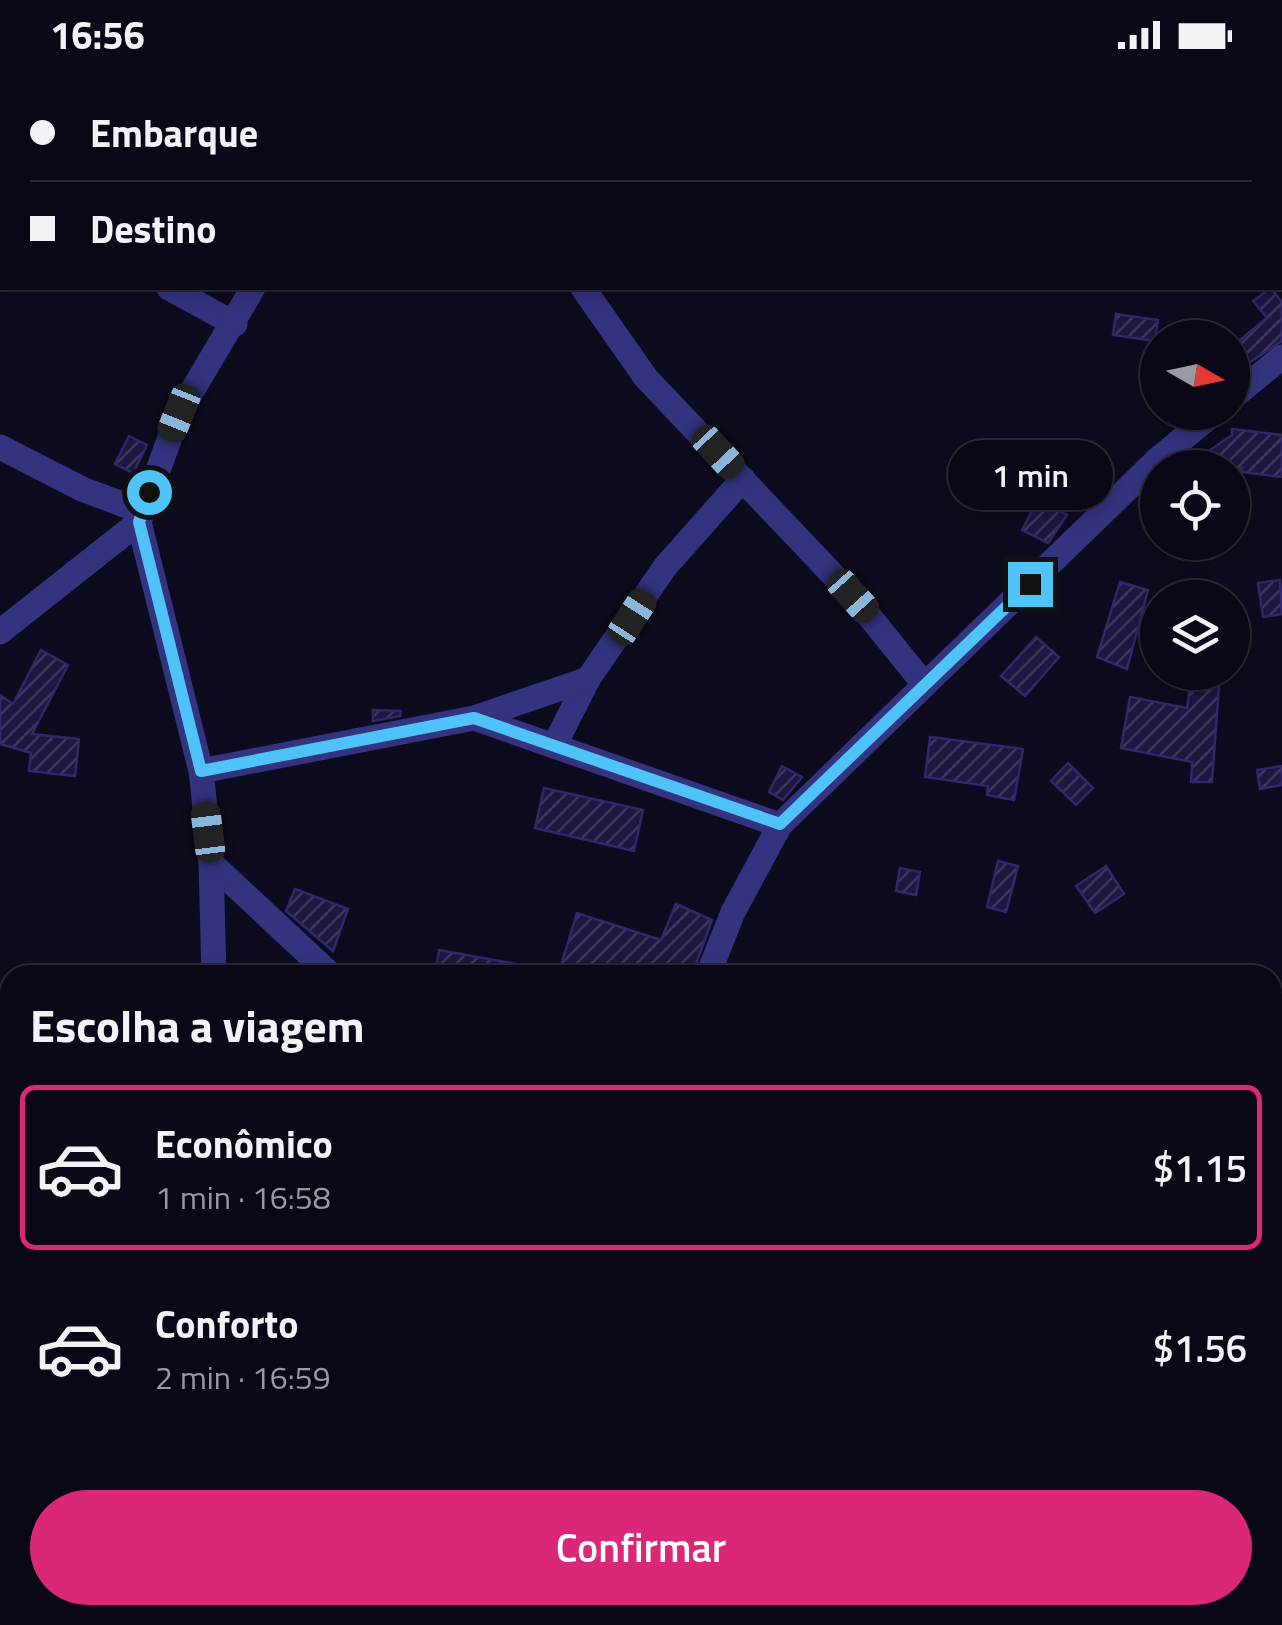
<!DOCTYPE html>
<html lang="pt">
<meta charset="utf-8">
<style>
body{margin:0;font-family:"Titillium Web",sans-serif;background:#181623;color:#f1f3f6;height:100vh;display:flex;flex-direction:column;font-size:38px;white-space:nowrap}
*{box-sizing:border-box;margin:0}
p{font-size:32px;color:#999aa1}
.icon{flex:none;width:55px;height:55px;fill:none;stroke:currentColor;stroke-width:2;stroke-linecap:round;stroke-linejoin:round}
.map{position:relative;flex:1;overflow:hidden}
.drawer{position:absolute;left:0px;top:895px;width:1282px;height:660px;display:flex;flex-direction:column;background:#0a0816;border-radius:30px 30px 0 0;box-shadow:0 5px 15px #0003,0 0 0 2px #2a2935}
.drawer>*{flex:none}
.guide{position:absolute;left:0px;top:0px;width:1282px;height:220px;box-shadow:0 5px 15px #0003,0 0 0 2px #2a2935;display:grid;align-content:center;height:220px;padding:0 30px;background:#0a0816}
.needle{width:65px;rotate:99deg}
.tools{position:absolute;left:1140px;top:250px;display:grid;gap:20px}
.tools a{display:grid;place-items:center;width:110px;height:110px;border-radius:50%;background:#0a0816;box-shadow:0 5px 15px #0003,0 0 0 2px #2a2935;font-size:50px}
.end{position:absolute;width:45px;height:45px;margin:-22px;border:12px solid #4fc3f7;background:#111;box-shadow:0 0 0 5px #111}
.from{border-radius:50%}
.bubble{position:absolute;height:70px;border-radius:35px;background:#0a0816;box-shadow:0 5px 15px #0003,0 0 0 2px #2a2935;font-size:32px;font-weight:600;line-height:70px;text-align:center}
.car{position:absolute;width:30px;height:60px;margin:-30px -15px;border-radius:12px;box-shadow:0 0 8px 2px #0007;background:linear-gradient(#222 24%,#8ab4d8 0 40%,#222 0 76%,#8ab4d8 0 86%,#222 0)}
.guide b{display:flex;align-items:center;gap:35px;height:95px;font-size:38px}
.guide b+b{border-top:2px solid #2a2935}
.guide i{width:25px;height:25px;background:#f1f3f6}
ul{padding:0;list-style:none}
li{display:flex;align-items:center;gap:30px;height:165px;margin:0 20px 15px;padding:0 10px;border:5px solid transparent;border-radius:15px}
li div{flex:1}
li b{display:block;font-size:38px}
li em{font-style:normal;font-weight:600}
li.current{border-color:#db2777}
li>.icon{width:90px;height:90px;stroke-width:1.5}
h2{padding:0 30px;font-size:45px;line-height:120px}
.action{display:flex;gap:20px;margin-top:auto;padding:20px 30px}
.action a{flex:1;height:115px;border-radius:60px;background:#db2777;color:#fff;font-size:40px;font-weight:600;line-height:115px;text-align:center}
.status{display:flex;justify-content:space-between;align-items:center;height:70px;padding:0 50px;background:#0a0816;direction:ltr}
.status svg{height:28px;fill:currentColor}
.map>svg:first-child{display:block}
.building{fill:url(#building-hatch);stroke:#32266d;stroke-width:2.5}
.lines{fill:none;stroke-linecap:round;stroke-linejoin:round}
.minor{stroke:#33337f;stroke-width:25}
.route{stroke:#4fc3f7;stroke-width:12}
</style>
<div class="status"><b>16:56</b><svg viewBox="0 0 49 12"><path d="M0 12V9h3v3zM5 12V6h3v6zM10 12V3h3v9zM15 12V0h3v12zM26 1h20v11H26zM47 4h2v5h-2z"/></svg></div>
<div class="map">
<svg width="1282" height="1555" viewBox="0 0 1282 1555">
<defs>
<pattern id="building-hatch" width="6" height="6" patternUnits="userSpaceOnUse" patternTransform="scale(2.5)"><rect width="6" height="6" fill="#1d163f"/><path d="M-1 1l2-2M0 6l6-6M5 7l2-2" fill="none" stroke="#3d365c"/></pattern>
</defs>
<rect width="100%" height="100%" fill="#0d0b1e"/>
<g class="building">
<path d="M1271,218L1282,232V271L1250,292L1235,274L1267,248L1253,231Z"/>
<path d="M1116,244L1158,250L1155,271L1113,265Z"/>
<path d="M1232,359L1282,365V407L1241,402L1242,398H1184L1232,365Z"/>
<path d="M129,366L147,375L133,403L115,394Z"/>
<path d="M1038,430L1067,445L1048,473L1022,460Z"/>
<path d="M1280,510L1282,544L1263,547L1258,513Z"/>
<path d="M1120,512L1148,520L1127,599L1097,587Z"/>
<path d="M1036,567L1059,587L1025,626L1001,606Z"/>
<path d="M41,580L68,595L32,664L79,669L75,706L29,701L31,683L0,674V625L13,634Z"/>
<path d="M1192,602H1220L1212,712H1191L1192,692L1121,678L1130,627L1187,638Z"/>
<path d="M373,640L401,641L400,646L373,651Z"/>
<path d="M930,667L1023,679L1014,730L987,725L988,716L925,707Z"/>
<path d="M1068,693L1093,718L1076,735L1051,711Z"/>
<path d="M782,696L802,707L783,730L769,722Z"/>
<path d="M1282,696V715L1260,719L1257,700Z"/>
<path d="M544,718L643,740L634,781L535,758Z"/>
<path d="M998,791L1018,796L1006,842L987,837Z"/>
<path d="M1106,796L1124,824L1095,843L1076,816Z"/>
<path d="M900,798L920,802L916,825L896,821Z"/>
<path d="M295,819L348,839L333,881L286,841Z"/>
<path d="M676,834L712,850L692,905H558L577,843L661,870Z"/>
<path d="M439,880L522,895L521,905H435Z"/>
</g>
<g class="lines">
<g class="minor">
<path d="M478,0L479,2"/>
<path d="M1120,0L1123,2"/>
<path d="M276,2V0"/>
<path d="M436,2L453,0"/>
<path d="M0,126L2,127"/>
<path d="M1280,140L1282,142"/>
<path d="M169,218L235,254"/>
<path d="M583,218L646,308L853,526L924,614"/>
<path d="M1232,328L1282,287"/>
<path d="M0,377L82,419L143,442"/>
<path d="M0,562L139,452"/>
<path d="M474,648L780,755"/>
<path d="M554,676L588,609"/>
<path d="M201,701L474,648L588,609L665,497L743,409"/>
<path d="M211,793L331,905"/>
<path d="M214,905L211,793L201,701L139,452L179,343L253,218"/>
<path d="M708,905L733,842L780,755L1157,390L1215,342"/>
<path d="M0,1330L10,1326"/>
<path d="M1272,1522L1282,1520"/>
<path d="M282,1545L288,1555"/>
<path d="M891,1545L898,1555"/>
<path d="M1016,1555L1150,1545"/>
</g>
</g>
<g class="lines">
<path class="route" d="M149,422L139,452L201,701L474,648L780,754L1030,514"/>
</g>
</svg>
<div class="tools">
<a><svg class="needle" viewBox="-14 -14 28 28"><path d="M0-13l5 13h-10z" fill="#e53935"/><path d="M0 13l5-13h-10z" fill="#999aa1"/></svg></a>
<a><svg class="icon" aria-label="locate" viewBox="0 0 24 24"><circle cx="12" cy="12" r="6"/><path d="M12 2v4M12 18v4M2 12h4M18 12h4"/></svg></a>
<a><svg class="icon" aria-label="layers" viewBox="0 0 24 24"><path d="M12 4l9 5-9 5-9-5zM3 14l9 5 9-5"/></svg></a>
</div>
<i class="end from" style="left:149px;top:422px"></i>
<i class="end" style="left:1030px;top:514px"></i>
<div class="bubble" style="left:948px;top:370px;width:165px">1 min</div>
<i class="car" style="left:179px;top:343px;rotate:202deg"></i>
<i class="car" style="left:718px;top:382px;rotate:137deg"></i>
<i class="car" style="left:853px;top:526px;rotate:138deg"></i>
<i class="car" style="left:632px;top:547px;rotate:33deg"></i>
<i class="car" style="left:208px;top:762px;rotate:353deg"></i>
<div class="guide">
<b><i class="from"></i>Embarque</b>
<b><i></i>Destino</b>
</div>
<section class="drawer">
<h2>Escolha a viagem</h2>
<ul>
<li class="current"><svg class="icon" aria-label="car" viewBox="0 0 24 24"><path d="M5 17H2v-5l4-1 3-4h7l3 4 3 1v5h-3M9 17h6M6 11h13"/><circle cx="7" cy="17" r="2"/><circle cx="17" cy="17" r="2"/></svg><div><b>Econômico</b><p>1 min · 16:58</p></div><em>$1.15</em></li>
<li><svg class="icon" aria-label="car" viewBox="0 0 24 24"><path d="M5 17H2v-5l4-1 3-4h7l3 4 3 1v5h-3M9 17h6M6 11h13"/><circle cx="7" cy="17" r="2"/><circle cx="17" cy="17" r="2"/></svg><div><b>Conforto</b><p>2 min · 16:59</p></div><em>$1.56</em></li>
</ul>
<div class="action"><a>Confirmar</a></div>
</section>
</div>
